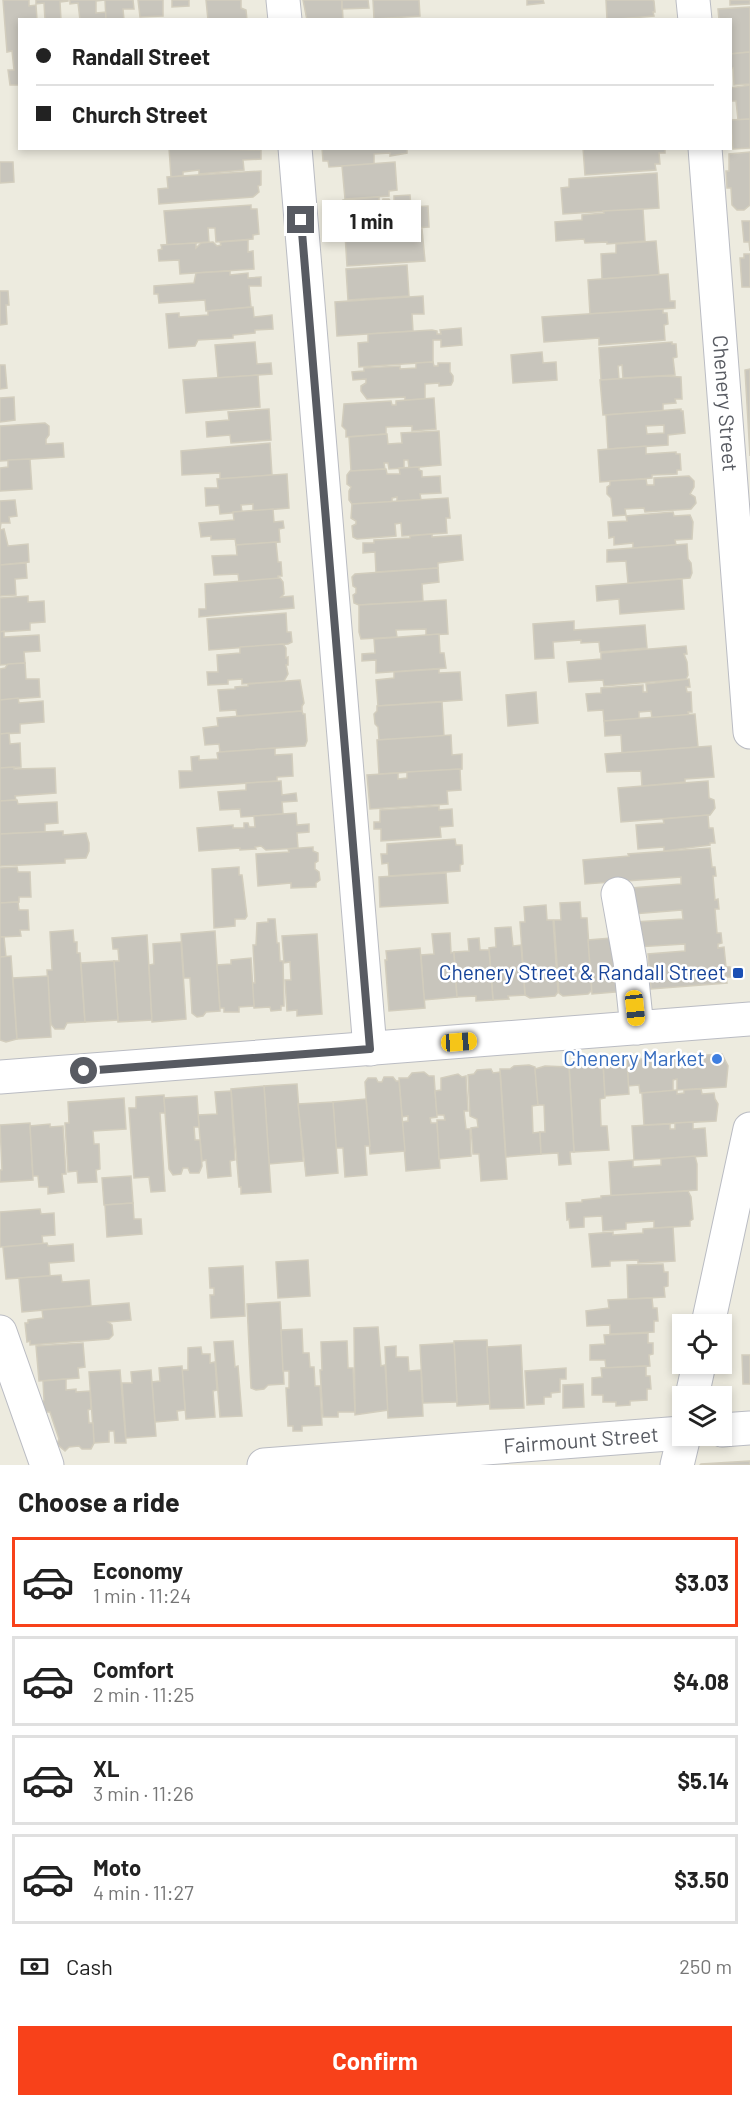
<!DOCTYPE html>
<meta charset="utf-8">
<style>
body{margin:0;font-family:Barlow,sans-serif;background:#f6f6f6;color:#222;height:100vh;display:flex;flex-direction:column;font-size:22px;white-space:nowrap}
*{box-sizing:border-box;margin:0}
p{font-size:20px;color:#767676}
.icon{flex:none;width:33px;height:33px;fill:none;stroke:currentColor;stroke-width:2;stroke-linecap:round;stroke-linejoin:round}
.map{position:relative;height:1465px;overflow:hidden}
.details{display:flex;flex-direction:column;background:#fff;flex:1}
.details>*{flex:none}
.top-card{position:absolute;left:18px;top:18px;width:714px;height:132px;border-radius:0px;box-shadow:0 3px 9px #0003;display:grid;align-content:center;height:132px;padding:0 18px;background:#fff}
.controls{position:absolute;left:672px;top:1314px;display:grid;gap:12px}
.controls a{display:grid;place-items:center;width:60px;height:60px;border-radius:0px;background:#fff;box-shadow:0 3px 9px #0003;font-size:30px}
.end{position:absolute;width:27px;height:27px;margin:-14px;border:8px solid #585b62;background:#fff;box-shadow:0 0 0 3px #fff}
.from{border-radius:50%}
.bubble{position:absolute;height:42px;border-radius:0px;background:#fff;box-shadow:0 3px 9px #0003;font-size:20px;font-weight:700;line-height:42px;text-align:center}
.car{position:absolute;width:18px;height:36px;margin:-18px -9px;border-radius:8px;box-shadow:0 0 4px 2px #0007;background:linear-gradient(#f5c518 24%,#345 0 40%,#f5c518 0 76%,#345 0 86%,#f5c518 0)}
.top-card b{display:flex;align-items:center;gap:21px;height:57px;font-size:22px}
.top-card b+b{border-top:2px solid #e0e0e0}
.top-card i{width:15px;height:15px;background:#222}
ul{padding:0;list-style:none}
li{display:flex;align-items:center;gap:18px;height:90px;margin:0 12px 9px;padding:0 6px;border:3px solid #e0e0e0;border-radius:0px}
li div{flex:1}
li b{display:block;font-size:22px}
li em{font-style:normal;font-weight:700}
li.on{border-color:#f8411a}
li>.icon{width:54px;height:54px;stroke-width:1.5}
h2{padding:0 18px;font-size:27px;line-height:72px}
.pay{display:flex;align-items:center;gap:15px;height:66px;padding:0 18px;font-size:22px}
.pay p{margin-inline-start:auto}
.button{display:flex;gap:12px;margin-top:auto;padding:12px 18px}
.button a{flex:1;height:69px;border-radius:0px;background:#f8411a;color:#fff;font-size:24px;font-weight:700;line-height:69px;text-align:center}
.map>svg:first-child{display:block}
.building{fill:#c8c5bc;stroke:#d2cdbd;stroke-width:1.5;fill-rule:evenodd}
.lines{fill:none;stroke-linecap:round;stroke-linejoin:round}
.minor-casing{stroke:#babcc3;stroke-width:35}
.minor{stroke:#fff;stroke-width:33}
.route{stroke:#585b62;stroke-width:8}
.transit-dot{fill:#1a4fb4;stroke:#fff;stroke-width:2}
.shop-dot{fill:#3f7fe0;stroke:#fff;stroke-width:2}
.labels{text-anchor:middle;stroke-width:5;stroke-linejoin:round;paint-order:stroke}
.street-label{font-size:21px;fill:#585b62;stroke:#fff}
.transit-label{font-size:21px;fill:#164399;stroke:#fff;text-anchor:end}
.shop-label{font-size:21px;fill:#366cbe;stroke:#fff;text-anchor:end}
</style>
<div class="map">
<svg width="750" height="1465" viewBox="0 0 750 1465">
<rect width="100%" height="100%" fill="#edebdf"/>
<g class="building">
<path d="M3,0H29V6L36,5L37,20H20V85H10L8,70H14L12,51L7,52Z"/>
<path d="M36,0H68V1L60,2L61,20H45L44,3L36,4Z"/>
<path d="M70,0H105L96,1V13L106,12V20H80L78,3L70,4Z"/>
<path d="M105,0H133L134,9H123L124,20H106Z"/>
<path d="M138,0H163V16L140,17Z"/>
<path d="M172,0H189V6L172,7Z"/>
<path d="M206,0H241V8L246,10L247,20H208Z"/>
<path d="M303,0H342L343,20H307Z"/>
<path d="M342,0H368L369,8L342,9Z"/>
<path d="M373,0H419L420,16L374,19Z"/>
<path d="M527,0H543L544,3L527,5Z"/>
<path d="M606,0H652L654,1L655,12H653L654,16L607,20Z"/>
<path d="M730,0H750V4L730,5Z"/>
<path d="M750,7V52L730,54V20H719L718,9Z"/>
<path d="M750,52V84L734,85L733,68H730V54Z"/>
<path d="M750,85V119L738,120L736,101H730V88Z"/>
<path d="M750,119V148L733,149L731,120Z"/>
<path d="M169,148L261,150V159L243,160L244,170L199,174V170L183,172V176L171,177Z"/>
<path d="M322,148H407V153L390,156V153L374,154V164L329,167L328,161H323Z"/>
<path d="M583,148H665V153H659L660,164H655L656,170L585,175Z"/>
<path d="M750,152V205L744,210H737L732,205L731,188H727L726,171H729V154Z"/>
<path d="M0,162H13L14,182L0,183Z"/>
<path d="M395,162L397,190L389,191V196L345,199L342,166Z"/>
<path d="M261,171V185L258,186L259,192L253,197L159,204L158,189L168,188L167,177Z"/>
<path d="M657,173L659,208L563,214L561,188L569,187V179Z"/>
<path d="M410,195L411,207L428,206L429,227L345,232L343,200L379,197V202H382L383,199H389L391,202L394,201V196Z"/>
<path d="M251,205V209H257L259,234L253,235V239L216,242L215,228H208L209,242L167,245L164,211Z"/>
<path d="M643,209L645,241L607,244V242L585,243L584,239L556,241L555,222L582,220V215L604,213L603,211Z"/>
<path d="M742,221H750V251L749,242H744Z"/>
<path d="M422,229L425,261L347,266L345,234L387,231V237L402,236L401,230Z"/>
<path d="M248,240V252L253,251L254,269L180,274L179,260L159,261L158,250L162,249L161,245L196,243V248L201,243L213,242L217,246L221,245L220,242Z"/>
<path d="M656,241L659,275L602,279L601,254L616,253V244Z"/>
<path d="M744,254H750V287H742L740,258H744Z"/>
<path d="M407,265L409,296L348,300L346,269Z"/>
<path d="M230,271V275L248,273V278L261,277V286H249L251,307L206,311L205,300L159,303L158,294H154V286L194,283L196,273Z"/>
<path d="M668,274L670,301H675V308L590,314L588,280Z"/>
<path d="M0,291H8L9,305H6L7,324L0,325Z"/>
<path d="M423,296L424,314H412L413,331L337,336L335,302Z"/>
<path d="M253,307L254,317L272,315L273,329L255,330V333L233,335V338L198,340L195,346L169,348L166,314L179,313V317L208,315V311Z"/>
<path d="M663,309V313H667L668,324L664,325L665,340L599,345V338L544,342L542,317Z"/>
<path d="M461,328L462,345L441,347V340H433V362L359,367L358,343L368,342V334L432,330L437,331V334H441L440,330Z"/>
<path d="M255,342L257,364L271,363L272,374L218,378L215,345Z"/>
<path d="M672,342V344H676L677,357L673,358L675,375L623,378L622,365L618,366L619,379L601,380L599,348Z"/>
<path d="M542,352L543,363L556,362L557,380L513,383L511,355Z"/>
<path d="M433,362L434,366H438V363H450V372L453,376V381L451,385L439,386V383L425,384V399L405,400V397L367,399L361,391V386L366,383V379L353,380L352,372L364,371V368L400,366V369L416,368V363Z"/>
<path d="M0,365H5L7,388L0,389Z"/>
<path d="M750,369V456L745,370Z"/>
<path d="M258,375L260,407L186,413L183,380Z"/>
<path d="M663,376L681,377L682,399H675L676,403L663,404V411L603,415L600,380Z"/>
<path d="M14,397L15,420L0,422V398Z"/>
<path d="M434,398L436,429L412,431V426L386,427V434L346,437V430L342,426L344,404L391,401L392,405H396V401Z"/>
<path d="M269,409L271,440L231,443L230,435L207,437L206,422L229,420L228,412Z"/>
<path d="M681,409V411H683L685,433L668,435V445L608,449L606,415ZM664,425V433L647,434L646,426Z"/>
<path d="M45,423L49,426V435L46,439V444L63,443L64,457L0,461V426Z"/>
<path d="M439,431L441,465L409,468L408,460H404V468L389,469L388,463H384L385,469L351,471L349,437L387,434L388,444L402,443L401,433Z"/>
<path d="M270,443L272,475L220,479V473L182,475L181,451Z"/>
<path d="M646,446V454L676,452V454H680L681,470H677V474L652,475V478L600,482L598,450Z"/>
<path d="M30,459L32,489L0,491V468L8,467V460Z"/>
<path d="M419,467V470L422,471V477L440,476L441,493L420,494L421,500L397,501V497L392,498V502L352,504L349,500V491L351,487L347,484V475L350,471L386,469L387,474H400L399,468Z"/>
<path d="M287,474L289,508L253,511V504L241,505L242,512L220,514L219,505L206,506L205,488H218L217,479Z"/>
<path d="M689,476L694,481V487L690,494L695,497L696,503L691,509L645,512L644,508L625,509L626,515L613,516L611,498L607,494V487L610,485V481L646,479L647,485H654V478Z"/>
<path d="M448,498L450,518H446L447,533L402,536L401,523L395,524L396,536L357,539L353,537L352,526L356,524V521L351,518L352,504Z"/>
<path d="M15,500L17,516L9,517L10,523H1L0,530V501Z"/>
<path d="M273,509L274,522L283,521L284,528L279,529L280,542L236,545L235,539L211,540V536L201,537L199,523L234,520L233,512Z"/>
<path d="M673,512L674,516L690,515L693,522L692,539L675,540L676,545L633,548V543L614,545V537L609,538L608,522L627,521L626,516Z"/>
<path d="M4,529L8,546L28,544L29,562L0,565V530Z"/>
<path d="M432,534V537L461,535L463,560L438,563V568L376,572L375,552L363,553V543H374V540L410,538V536Z"/>
<path d="M276,542L278,562H281L282,576H278V579L239,582L238,574L214,575L212,556L237,555L236,545Z"/>
<path d="M687,544L688,559L691,563L692,573L690,578L628,583L626,561L607,562V550Z"/>
<path d="M26,563L27,578L15,579L16,595L0,596V565Z"/>
<path d="M438,568L439,582L422,584L423,601L359,605L354,603L353,595L356,593V588L353,586L352,577L355,574Z"/>
<path d="M280,578L283,582L284,594L281,597L293,596L294,608L199,617V609H206L205,584Z"/>
<path d="M682,579L684,609L620,614L619,599L597,601L596,586Z"/>
<path d="M28,596V602L44,601L45,622L30,623V630L0,632V598Z"/>
<path d="M446,600L448,634L426,635V629L396,630L397,637L361,639L359,632V605Z"/>
<path d="M286,613L287,632H291L292,642L288,644L209,650L207,619Z"/>
<path d="M574,621V630L645,625L647,648L600,652L599,642L581,643V640L553,642L554,658L535,659L533,624Z"/>
<path d="M4,631V637L39,635L40,651L24,652L25,663L0,665V632Z"/>
<path d="M439,634L440,653H444L446,668L376,673V660L362,661V654L375,653L374,639Z"/>
<path d="M283,644L286,648V658L288,657V665H286L288,674L284,681L242,684V679L228,680V684L208,685L207,672H218L217,655L240,653V647Z"/>
<path d="M686,646L687,654H684L687,662L688,675L686,679L604,686L603,680L569,682L567,662L601,659V653Z"/>
<path d="M25,663L26,679H39L40,697L0,700V669L5,668L8,664Z"/>
<path d="M439,669V673L460,672L462,700L378,706L376,680L394,678V672Z"/>
<path d="M689,679L690,687H686L687,692H691L692,712H688L689,715L652,718L651,711L639,712V719L604,721L603,710L588,711L586,694L601,693V688L643,685V692H647L646,684Z"/>
<path d="M300,680L304,703L302,706V711L237,716L236,710L220,711L218,690L235,689V687L248,686V684Z"/>
<path d="M536,692L538,723L508,726L506,695Z"/>
<path d="M18,698L19,703L43,701L44,722L20,724V733L0,734V700Z"/>
<path d="M442,702L444,736L379,740L378,727L375,724L374,714L377,711V706Z"/>
<path d="M302,711L303,714H305L307,741L305,746L220,752L219,744L205,745L203,728L218,726L217,718Z"/>
<path d="M695,714L698,747L622,753L621,735L605,736L604,721Z"/>
<path d="M9,733L10,744L20,743L21,767L0,768V734Z"/>
<path d="M451,735L452,755L462,754V769L379,774L377,740Z"/>
<path d="M711,746L714,777L685,779V782L642,786L641,771L607,772L605,754Z"/>
<path d="M275,748V755L292,754L293,776L277,777V781L180,788L179,771H192L191,757L199,756V760L218,759L217,753L220,752Z"/>
<path d="M14,767V769L55,768L56,793L15,796L16,800L0,801V768Z"/>
<path d="M460,769L461,790L447,791L448,804L370,809L367,775L398,773V779L407,778V772Z"/>
<path d="M281,781L282,795L296,793L297,801L282,802L283,814L241,817L240,809L220,810L218,792L246,790V783Z"/>
<path d="M708,781L709,798L714,800L715,808L710,815L621,822L618,788Z"/>
<path d="M17,800L18,804L57,802L58,823L45,824V832L0,834V801Z"/>
<path d="M439,806V810L452,809L453,826L440,827L441,837L381,841V829H374V822H380V810Z"/>
<path d="M296,813L297,825L309,824V832L297,833L298,848L266,850L261,846L255,847L256,849L240,850V848L199,851L197,828L233,825V828H244V823H248L249,827H255L254,816Z"/>
<path d="M708,815L709,828H713L715,843H710V845L664,851V847L638,849L636,825L664,823L663,819Z"/>
<path d="M63,831V835L86,833L89,843V851L86,858L65,859V863L0,866V834Z"/>
<path d="M455,839L456,845H462L463,864L460,865V871L389,876L388,863L382,864L381,854H387V844Z"/>
<path d="M313,847V851L318,853V861L315,863V869L319,872L320,880L316,883V887L291,888V883L258,886L256,854L289,852L288,849Z"/>
<path d="M710,848L712,867H715L716,876H713L715,900L718,899L719,909H715L717,933H721L722,943L718,944V948L724,947L726,967H730L731,977H726L727,983L651,989L648,954L685,951V944L636,947L634,922L683,919L682,910L633,914L631,888L681,884V877L585,884L583,860L629,856L628,854Z"/>
<path d="M17,867L18,872H30L31,897H19V902L0,903V868Z"/>
<path d="M239,867V875H242L247,916L245,919H235V926L214,928L212,869Z"/>
<path d="M446,873L448,903L380,907L379,877Z"/>
<path d="M18,902L19,910H28L29,930H20L21,936L0,937V903Z"/>
<path d="M580,902L581,918H587L592,990L588,994L563,996L559,993L554,920H561L560,903Z"/>
<path d="M546,905L547,920H553L558,992L555,996L530,998L525,995L520,922H525L524,907Z"/>
<path d="M268,919H275L277,943H279L280,961H283L284,1006H281V1010L271,1011L270,1007L254,1008L252,983H255L253,945H256L257,923L268,922Z"/>
<path d="M511,927L513,946L521,945L525,995L508,996L509,999L493,1000L489,948L496,947L495,928Z"/>
<path d="M73,930L74,942H77V953H80L85,1022L67,1023L64,1029H55L51,1024L47,970H52L50,932Z"/>
<path d="M215,931L220,1011L206,1012L203,1016L197,1017L192,1013L190,978H184L181,934Z"/>
<path d="M450,933L451,953L454,952L457,997L424,1000L421,955L434,954L432,934Z"/>
<path d="M317,934L322,1014L297,1016V1010L287,1011L285,980H291L290,962L284,963L282,936Z"/>
<path d="M147,935L152,1020L118,1022L114,961H119L118,949H113L112,938Z"/>
<path d="M0,937H4L6,957H0Z"/>
<path d="M479,938L480,950H489L493,1000L476,1001V996L457,997L454,952L469,951L468,939Z"/>
<path d="M611,938L614,969L625,968L627,991L592,994L588,940Z"/>
<path d="M181,942L186,1019L152,1022L149,965L154,964L153,944Z"/>
<path d="M420,948L425,1008L389,1011L385,960H387L386,951Z"/>
<path d="M11,956L17,1039L6,1042L0,1040V957Z"/>
<path d="M251,958L254,1006L239,1007V1012H224V1008H220L217,965L231,964V960Z"/>
<path d="M114,961L118,1020L85,1022L81,963Z"/>
<path d="M48,976L51,1037L17,1039L13,978Z"/>
<path d="M722,1054L728,1066L726,1087L677,1090V1079L673,1080V1091L640,1093L639,1085L628,1086L627,1060Z"/>
<path d="M596,1060L603,1061L605,1098L600,1099L601,1126H607L609,1150L574,1152L569,1064L573,1061Z"/>
<path d="M627,1060L629,1094L605,1096L603,1061Z"/>
<path d="M529,1065L535,1067L538,1105L532,1106L533,1133L540,1132L541,1154L506,1157L500,1069H510L514,1066Z"/>
<path d="M545,1066L569,1067L574,1152H570L571,1164L559,1165L558,1153L541,1154L540,1132H545L544,1105H538L535,1069Z"/>
<path d="M491,1069L493,1073L500,1072L507,1179L481,1181L479,1154H473L471,1128L478,1127L477,1119L470,1116L468,1075L474,1074L477,1070Z"/>
<path d="M424,1072L429,1076H434L437,1117L430,1118L431,1123H437L440,1168L406,1171L402,1122L408,1121V1116L402,1117L399,1078H408L412,1073Z"/>
<path d="M458,1074L462,1077L466,1076L468,1111H464L466,1129H470L471,1156L439,1159L437,1120H445L444,1115H437L435,1091L441,1090V1078Z"/>
<path d="M384,1077H393L396,1081H399L405,1151L370,1154L365,1082L368,1078H376L378,1082H382Z"/>
<path d="M297,1084L303,1161L269,1164L264,1086Z"/>
<path d="M264,1086L271,1192L241,1194V1187H239L231,1089Z"/>
<path d="M701,1089L702,1094L714,1093L715,1099L718,1104L716,1121L644,1125L642,1093L677,1090V1094L684,1093V1090Z"/>
<path d="M231,1091L235,1160L230,1161L231,1176L208,1178L206,1160L202,1161L198,1115L217,1114L215,1092Z"/>
<path d="M164,1095L165,1113H160L165,1191L151,1192L149,1177L134,1178L129,1108H136V1097Z"/>
<path d="M197,1096L199,1127H194L195,1140H200L202,1166L199,1173H190L188,1168H183L181,1174L173,1175L169,1169L164,1098Z"/>
<path d="M124,1098L126,1129L93,1131L94,1144H99L100,1169L96,1170L97,1182L78,1183L77,1171L68,1172L65,1123H69L68,1102Z"/>
<path d="M366,1099L370,1146H365L367,1175L345,1177L343,1148H336L333,1102Z"/>
<path d="M333,1102L338,1173L306,1176L298,1104Z"/>
<path d="M693,1122V1129L705,1128L707,1156L634,1160L632,1126L670,1124V1129H675V1123Z"/>
<path d="M30,1123L33,1180L0,1182V1170H2L0,1125Z"/>
<path d="M50,1124V1127L63,1126L66,1174H62L64,1192L48,1194V1187H39L38,1176H33L30,1126Z"/>
<path d="M695,1156L697,1164V1190L611,1196L609,1162L633,1160V1167L661,1165V1159Z"/>
<path d="M131,1176L133,1203L104,1205L102,1178Z"/>
<path d="M688,1191L691,1197L693,1219L690,1221V1226L654,1228V1221L626,1223V1229L603,1231L602,1216L584,1217V1227L570,1228L569,1219L567,1220L566,1203L582,1202V1200L601,1198V1196Z"/>
<path d="M133,1203L134,1219H141L142,1234L107,1237L105,1205Z"/>
<path d="M40,1209L41,1214L54,1213L55,1235L42,1236L43,1244L0,1247V1212Z"/>
<path d="M673,1227L675,1261L638,1263V1260L610,1261V1266L592,1267L589,1234L613,1232V1235L643,1233V1229Z"/>
<path d="M47,1243L48,1246L73,1244L74,1261L49,1263L50,1276L6,1279L3,1247Z"/>
<path d="M308,1260L310,1296L278,1298L276,1262Z"/>
<path d="M663,1264L664,1272H668V1286L664,1287L665,1297L628,1299L627,1265Z"/>
<path d="M243,1266L245,1316L211,1318L210,1295H214V1288H210L209,1268Z"/>
<path d="M61,1275L62,1282L89,1280L91,1306L22,1312L19,1278Z"/>
<path d="M652,1298L653,1308H657L658,1321H654V1332L610,1334V1325L587,1326L586,1311L609,1308L608,1300Z"/>
<path d="M280,1302L284,1384L268,1385L264,1389L256,1390L251,1388L247,1304Z"/>
<path d="M129,1303L131,1320L108,1322L112,1325L113,1335L109,1339L30,1345V1341L27,1342L25,1323H28V1320L43,1318L42,1310Z"/>
<path d="M378,1327L381,1366L385,1365L388,1410L355,1415L354,1328Z"/>
<path d="M302,1329L303,1353H309L310,1367H314L315,1386H320L322,1425L302,1426V1431H293V1426H288L286,1388H289V1371H283L281,1330Z"/>
<path d="M648,1333V1343H653V1354L649,1355L650,1366L606,1368L605,1360H590V1345L605,1344L604,1335Z"/>
<path d="M487,1340L490,1404L457,1406L454,1341Z"/>
<path d="M233,1341L235,1367L238,1366L242,1416L220,1417L214,1342Z"/>
<path d="M347,1341L348,1368H353L355,1412H338V1417H323L320,1370H322L321,1342Z"/>
<path d="M83,1343L85,1367L78,1368L79,1378L39,1381L36,1346Z"/>
<path d="M454,1343L457,1402L423,1403L420,1345Z"/>
<path d="M521,1345L524,1408L490,1409L487,1347Z"/>
<path d="M396,1346V1357H408L409,1371L421,1370L423,1416L388,1418L385,1347Z"/>
<path d="M201,1347L202,1354H210V1363L215,1362L217,1390L213,1391L215,1417L186,1419L182,1370H188V1348Z"/>
<path d="M742,1355H750V1384H743Z"/>
<path d="M182,1366L185,1410L177,1411L178,1420L155,1422L152,1382L160,1381L159,1368Z"/>
<path d="M646,1366V1376H650L651,1389H647V1400L630,1401V1405L616,1406V1402H603V1395H592V1378L602,1377L601,1368Z"/>
<path d="M566,1368V1379H560V1392L551,1393V1397H544V1404L527,1405L525,1371Z"/>
<path d="M120,1370L126,1443H115L114,1431H109V1442L94,1443L89,1372Z"/>
<path d="M151,1370L156,1436L126,1438L122,1383H132L131,1372Z"/>
<path d="M66,1379V1390L76,1389V1392L90,1391L91,1409L88,1410L89,1423H93L94,1443L91,1449H82L79,1446L69,1447L65,1451L57,1444L59,1439L50,1412H45L43,1402L44,1400L43,1381Z"/>
<path d="M583,1384L584,1407L563,1408V1385Z"/>
<path d="M750,1461V1465H700L701,1464Z"/>
</g>
<g class="lines">
<g class="minor-casing">
<g id="minor">
<path d="M283,0L285,20"/>
<path d="M693,0L695,20"/>
<path d="M295,148L370,1049"/>
<path id="s1" d="M705,148L750,732"/>
<path d="M618,894L630,961L637,1028"/>
<path d="M0,1077L750,1019"/>
<path d="M708,1324L750,1129"/>
<path d="M0,1332L47,1465"/>
<path d="M692,1396L699,1364"/>
<path d="M722,1430L750,1428"/>
<path id="s2" d="M264,1465L682,1433"/>
<path d="M677,1465L684,1436"/>
</g>
</g>
<use href="#minor" class="minor"/>
</g>
<g class="lines">
<path class="route" d="M84,1071L370,1049L301,220"/>
</g>
<rect class="transit-dot" x="732" y="967" width="12" height="12" rx="3"/>
<circle class="shop-dot" cx="717" cy="1059" r="6"/>
<g class="labels">
<g class="street-label">
<text dy="7" stroke="none"><textPath href="#s1" startOffset="256">Chenery Street</textPath></text>
<text dy="7" stroke="none"><textPath href="#s2" startOffset="318">Fairmount Street</textPath></text>
</g>
<g class="transit-label">
<text x="726" y="980">Chenery Street &amp; Randall Street</text>
</g>
<g class="shop-label">
<text x="705" y="1066">Chenery Market</text>
</g>
</g>
</svg>
<div class="controls">
<a><svg class="icon" aria-label="locate" viewBox="0 0 24 24"><circle cx="12" cy="12" r="6"/><path d="M12 2v4M12 18v4M2 12h4M18 12h4"/></svg></a>
<a><svg class="icon" aria-label="layers" viewBox="0 0 24 24"><path d="M12 4l9 5-9 5-9-5zM3 14l9 5 9-5"/></svg></a>
</div>
<i class="end from" style="left:84px;top:1071px"></i>
<i class="end" style="left:301px;top:220px"></i>
<div class="bubble" style="left:322px;top:200px;width:99px">1 min</div>
<i class="car" style="left:635px;top:1008px;rotate:174deg"></i>
<i class="car" style="left:459px;top:1042px;rotate:86deg"></i>
<div class="top-card">
<b><i class="from"></i>Randall Street</b>
<b><i></i>Church Street</b>
</div>
</div>
<section class="details">
<h2>Choose a ride</h2>
<ul>
<li class="on"><svg class="icon" aria-label="car" viewBox="0 0 24 24"><path d="M5 17H2v-5l4-1 3-4h7l3 4 3 1v5h-3M9 17h6M6 11h13"/><circle cx="7" cy="17" r="2"/><circle cx="17" cy="17" r="2"/></svg><div><b>Economy</b><p>1 min · 11:24</p></div><em>$3.03</em></li>
<li><svg class="icon" aria-label="car" viewBox="0 0 24 24"><path d="M5 17H2v-5l4-1 3-4h7l3 4 3 1v5h-3M9 17h6M6 11h13"/><circle cx="7" cy="17" r="2"/><circle cx="17" cy="17" r="2"/></svg><div><b>Comfort</b><p>2 min · 11:25</p></div><em>$4.08</em></li>
<li><svg class="icon" aria-label="car" viewBox="0 0 24 24"><path d="M5 17H2v-5l4-1 3-4h7l3 4 3 1v5h-3M9 17h6M6 11h13"/><circle cx="7" cy="17" r="2"/><circle cx="17" cy="17" r="2"/></svg><div><b>XL</b><p>3 min · 11:26</p></div><em>$5.14</em></li>
<li><svg class="icon" aria-label="car" viewBox="0 0 24 24"><path d="M5 17H2v-5l4-1 3-4h7l3 4 3 1v5h-3M9 17h6M6 11h13"/><circle cx="7" cy="17" r="2"/><circle cx="17" cy="17" r="2"/></svg><div><b>Moto</b><p>4 min · 11:27</p></div><em>$3.50</em></li>
</ul>
<div class="pay"><svg class="icon" aria-label="cash" viewBox="0 0 24 24"><path d="M3 7h18v10H3z"/><circle cx="12" cy="12" r="2"/></svg>Cash<p>250 m</p></div>
<div class="button"><a>Confirm</a></div>
</section>
